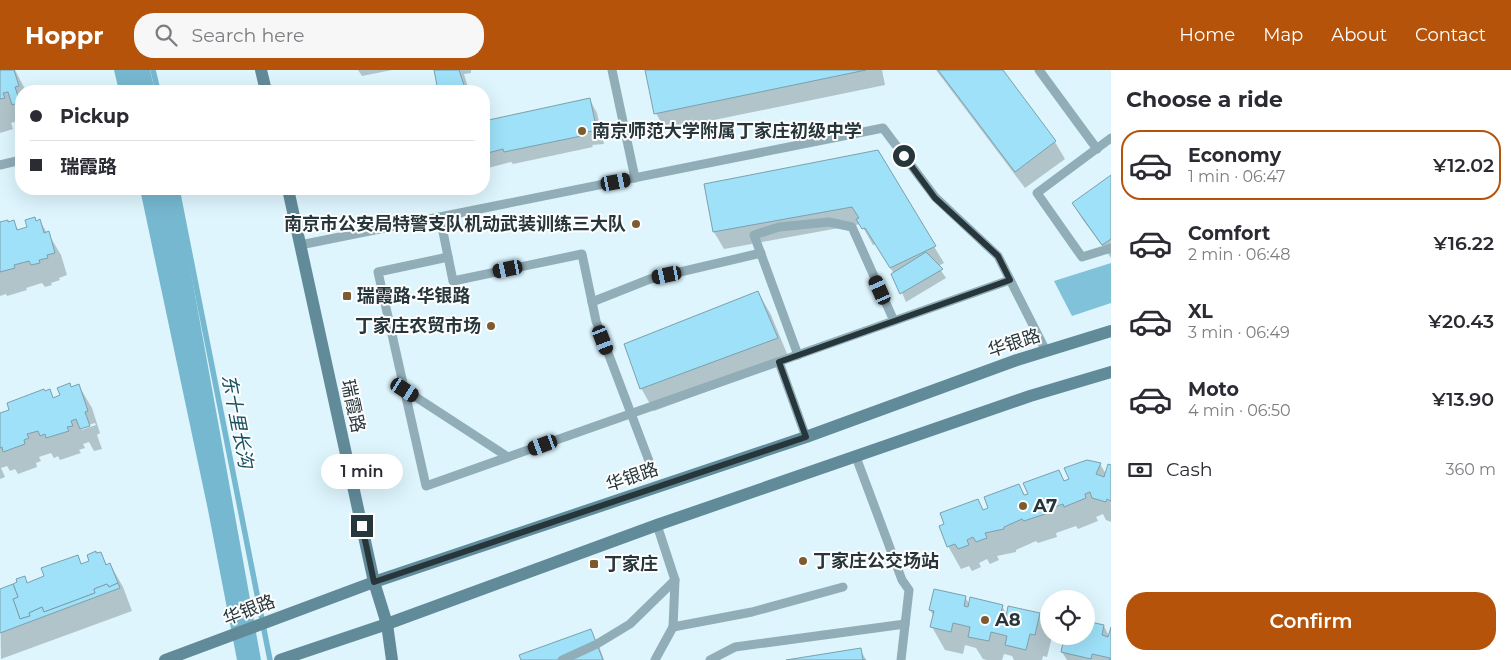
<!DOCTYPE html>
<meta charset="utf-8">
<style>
body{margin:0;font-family:Montserrat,"Noto Sans SC",sans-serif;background:#f7f7f7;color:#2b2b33;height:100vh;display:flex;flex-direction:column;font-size:19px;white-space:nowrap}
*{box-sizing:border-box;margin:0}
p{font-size:16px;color:#7c7c81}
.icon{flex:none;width:28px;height:28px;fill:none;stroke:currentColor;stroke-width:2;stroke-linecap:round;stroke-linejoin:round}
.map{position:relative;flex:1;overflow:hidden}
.sheet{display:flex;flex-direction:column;background:#fff;width:400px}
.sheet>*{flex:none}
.top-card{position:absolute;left:15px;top:15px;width:475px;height:110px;border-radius:20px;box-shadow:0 5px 20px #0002;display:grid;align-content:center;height:110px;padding:0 15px;background:#fff}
.tools{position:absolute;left:1040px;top:520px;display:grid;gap:10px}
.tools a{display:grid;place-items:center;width:55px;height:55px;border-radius:50%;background:#fff;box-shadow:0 5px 20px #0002;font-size:25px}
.end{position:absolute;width:22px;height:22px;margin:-11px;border:6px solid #27363b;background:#fff;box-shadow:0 0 0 2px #fff}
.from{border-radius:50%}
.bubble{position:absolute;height:35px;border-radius:18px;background:#fff;box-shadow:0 5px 20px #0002;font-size:16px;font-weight:600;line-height:35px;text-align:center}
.car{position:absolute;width:15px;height:30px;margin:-15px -8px;border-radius:6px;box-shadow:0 0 4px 1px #0007;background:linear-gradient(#222 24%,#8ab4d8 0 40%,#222 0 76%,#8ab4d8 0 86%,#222 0)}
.top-card b{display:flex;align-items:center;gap:18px;height:48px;font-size:19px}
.top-card b+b{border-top:1px solid #e1e1e2}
.top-card i{width:12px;height:12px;background:#2b2b33}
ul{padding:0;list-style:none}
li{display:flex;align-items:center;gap:15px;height:70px;margin:0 10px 8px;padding:0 5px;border:2px solid transparent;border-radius:20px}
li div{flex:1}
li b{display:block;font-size:19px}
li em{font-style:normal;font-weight:600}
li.current{border-color:#b45309}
li>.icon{width:45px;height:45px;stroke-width:1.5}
h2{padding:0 15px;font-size:22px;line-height:60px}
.pay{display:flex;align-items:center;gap:12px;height:55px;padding:0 15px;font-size:19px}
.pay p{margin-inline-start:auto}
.cta{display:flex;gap:10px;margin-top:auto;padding:10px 15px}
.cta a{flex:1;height:58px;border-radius:20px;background:#b45309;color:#fff;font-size:20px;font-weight:600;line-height:58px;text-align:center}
header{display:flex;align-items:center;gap:30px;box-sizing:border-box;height:70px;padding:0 25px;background:#b45309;color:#fff}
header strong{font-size:24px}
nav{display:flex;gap:28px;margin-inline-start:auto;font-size:18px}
.search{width:350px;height:45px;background:#f7f7f7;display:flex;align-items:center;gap:12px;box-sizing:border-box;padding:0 18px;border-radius:20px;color:#7c7c81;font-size:19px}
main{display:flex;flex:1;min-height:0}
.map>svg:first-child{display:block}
.forest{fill:#7fc2d9}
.water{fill:#76b8d0}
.shadow{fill:#0003;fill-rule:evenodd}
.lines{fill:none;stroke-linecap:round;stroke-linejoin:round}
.stream{stroke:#76b8d0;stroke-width:5.5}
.building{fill:#9ee1f9;stroke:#7ca0ad}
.lane{stroke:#91adb7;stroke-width:9}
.secondary{stroke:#628b9a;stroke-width:12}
.route{stroke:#27363b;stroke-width:6}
.poi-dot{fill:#7c5b31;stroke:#fdfdfd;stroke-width:2}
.labels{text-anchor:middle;stroke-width:4;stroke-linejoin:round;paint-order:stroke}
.poi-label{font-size:18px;font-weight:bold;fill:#27363b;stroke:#fdfdfd;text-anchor:start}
.street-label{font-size:18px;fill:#27363b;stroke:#fdfdfd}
.water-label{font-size:19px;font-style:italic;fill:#185061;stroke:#fdfdfd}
</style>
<header>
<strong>Hoppr</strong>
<div class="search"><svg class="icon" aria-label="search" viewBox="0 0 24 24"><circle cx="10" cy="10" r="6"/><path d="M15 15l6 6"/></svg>Search here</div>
<nav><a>Home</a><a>Map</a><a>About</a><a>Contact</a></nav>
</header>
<main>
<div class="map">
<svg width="1111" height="590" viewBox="0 0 1111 590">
<rect width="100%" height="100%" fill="#def5fd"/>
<path class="forest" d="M1111,193V233L1072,246L1054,211Z"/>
<g class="water">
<path d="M114,0H150L155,21H119Z"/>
<path d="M140,119H176L261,590H237L208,440Z"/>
</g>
<g class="shadow">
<path d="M0,0H15L26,21H21V49L19,45L15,46L17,51L11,53L13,59L0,63Z"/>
<path d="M358,0H392L362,6Z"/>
<path d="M435,0H471V3L464,4L469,21H440Z"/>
<path d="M646,0H882L885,15L665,60L656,43Z"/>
<path d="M936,0H1001L1055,72L1065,89L1025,118Z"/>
<path d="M590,30L597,43L604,74L592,75L593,77L513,94L511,92L484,99V52Z"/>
<path d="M877,82L944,193L938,196L946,208L906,232L894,204L876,174L873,175L861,154L724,179L714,162L705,115Z"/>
<path d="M1111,106V188L1083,150L1073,134Z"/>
<path d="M35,149L37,152L40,151L47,163H48L61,185L67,205L59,208L60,210L51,213L52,215L45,217L42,213L26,218L27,220L7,226L6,224L0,226V153L14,152L18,160L28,157Z"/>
<path d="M758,222L771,245L790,291L654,341L641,318Z"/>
<path d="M79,316L92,338L100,363L97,365L102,379L94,381L89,372L83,374L85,378L79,380L81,383L60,390L58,386L54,388L51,383L39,387L41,391L36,393L37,397L18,404L15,399L10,401L7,396L1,398L5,407L0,409V344L44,323L49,321L54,329L61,326L71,318ZM95,353L96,355L81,360V357Z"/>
<path d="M1100,394L1106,404L1111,396V452L1106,450L1103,444L1096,447L1098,451L1078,459L1076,456L1056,463L1057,467L1038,473L1036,471L1016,480V482L997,486L999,490L990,494L987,489L979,493L981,497L972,501L969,496L961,499L948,476L978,431L984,441L1019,416L1025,426L1064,412Z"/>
<path d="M100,483L107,495L110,494L123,517L132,541L1,589L0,520L19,513L24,508L28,514L46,507L77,486L82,495L91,492L96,485Z"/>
<path d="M965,527L970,535L1002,536L1007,545L1039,544L1049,561V566L1052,567L1047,587L1043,586L1042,590H1014L1012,586L1004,584L1002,590H987L983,589L976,578L965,575L963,584L945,580L932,557L934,547L930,540Z"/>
<path d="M1104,556L1109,566L1111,558V590H1067L1062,582L1064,572L1061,566H1086Z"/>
<path d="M590,561L598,573L604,590H522Z"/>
<path d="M860,579L866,590H794Z"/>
</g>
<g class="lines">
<g class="stream">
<path d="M153,0L158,21"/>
<path d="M177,119L270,590"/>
</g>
</g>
<g class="building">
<path d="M0,0H14L19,16L15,17L20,32L12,35L8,22L3,23L5,28L0,29Z"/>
<path d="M434,0H459L466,21H438Z"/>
<path d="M645,0H866L654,44Z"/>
<path d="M938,0H1003L1056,71L1015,102Z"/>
<path d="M590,28L597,61L594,62L593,61L586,62V65L504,82L503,79L484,84V51Z"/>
<path d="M878,80L936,176L890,198L865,158L862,159L856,149L859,148L852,137L713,162L704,114Z"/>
<path d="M1111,105V169L1102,175L1072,133Z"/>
<path d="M35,147L36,151L40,149L44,163L49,161L55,183L47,185L48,188L39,190L40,193L31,195L29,191L14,195L15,198L0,202V152L8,150V152L14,150L17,160L27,157L25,150Z"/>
<path d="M926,182L943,199L900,224L891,204Z"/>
<path d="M758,221L778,268L640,319L624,274Z"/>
<path d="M70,313L71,317L79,314L88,341L85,342L90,356L80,359L76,349L71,351L73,356L67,357L69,361L46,368L45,364L40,366L38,361L27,364L29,368L24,370L25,374L3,382L2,377L0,378V343L9,340L7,333L44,319L45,321L50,319L53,328L60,325L57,318Z"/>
<path d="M1087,390L1101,393L1096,404L1104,407L1108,394L1111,395V431L1107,429L1106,432L1092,428L1090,422L1085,424L1086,428L1064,437L1063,434L1044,441L1045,444L1024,451L1022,449L1004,457V459L985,463L987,468L976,472L973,467L967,470L969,475L958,479L955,474L947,477L939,456L944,454L940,443L978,429L983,440L988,438L984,427L1019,414L1024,425L1028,424L1023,413L1059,400L1064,411L1069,409L1064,398Z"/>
<path d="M96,481V483L101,482L106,495L110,493L118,513L109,517L107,514L94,519L95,523L44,542L42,537L29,543L30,546L20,549L13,529L18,527L13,514L17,512L16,509L25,506L27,513L44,506L41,498L78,485L81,494L89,491L87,485Z"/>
<path d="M118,513L120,518L0,563V519L13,514L18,527L13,529L20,549L30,546L29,543L42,537L44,542L95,523L94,519L107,514L109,517Z"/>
<path d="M934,519L966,526L964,536L968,537L970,527L1003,535L1000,546L1006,547L1008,536L1040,543L1035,565L1030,564L1026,580L1005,575L1007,566L991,562L989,571L968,567L970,557L953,553L951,562L930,557L934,541L929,540Z"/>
<path d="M1086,551L1104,555L1102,565L1108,567L1111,557V590H1109L1110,588L1092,584L1091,589L1061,582L1064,568L1060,566H1086Z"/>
<path d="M591,559L603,590H521L519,585Z"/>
<path d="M861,578L863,590H866H786Z"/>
</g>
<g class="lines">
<g class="lane">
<path d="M612,0L635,108"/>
<path d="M1039,0L1097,79"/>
<path d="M1111,68L1037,123L1082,187L1111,178"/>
<path d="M0,95L21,90"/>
<path d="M440,147L453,211L582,184L596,251L649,391"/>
<path d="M300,175L883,58L935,127L998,186L1046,281"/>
<path d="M448,187L378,202L426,416L1010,210"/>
<path d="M592,232L650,209L761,183"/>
<path d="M798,285L754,165L779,157L829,152L852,157L894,251"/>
<path d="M779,292L806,367"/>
<path d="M405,320L508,387"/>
<path d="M856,387L902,510L909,520L901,590"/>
<path d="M673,557L752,542L843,517"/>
<path d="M562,590L597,574L630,554L675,510"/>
<path d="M655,590L673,557L675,510L657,455"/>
<path d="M710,590L735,577L905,554"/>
</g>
<g class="secondary">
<path d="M261,0L266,21"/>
<path d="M288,119L374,512L387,554L392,590"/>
<path d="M165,590L374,512L806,367L1017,290L1111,261"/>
<path d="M280,590L387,554L657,455L1030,326L1111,302"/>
</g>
</g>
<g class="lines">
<path class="route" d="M362,456L374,512L806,367L779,292L1010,210L998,186L935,128L904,86"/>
</g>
<g class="poi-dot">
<circle cx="582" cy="61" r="5"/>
<circle cx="636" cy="154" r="5"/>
<rect x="342" y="221" width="10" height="10" rx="2.5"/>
<circle cx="491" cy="256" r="5"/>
<circle cx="1023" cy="436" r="5"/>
<circle cx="803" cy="491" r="5"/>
<rect x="589" y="489" width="10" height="10" rx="2.5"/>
<circle cx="985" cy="550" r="5"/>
</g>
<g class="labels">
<g class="poi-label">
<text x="592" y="67">南京师范大学附属丁家庄初级中学</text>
<text x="626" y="160" text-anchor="end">南京市公安局特警支队机动武装训练三大队</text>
<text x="357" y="232">瑞霞路·华银路</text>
<text x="481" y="262" text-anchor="end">丁家庄农贸市场</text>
<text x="1033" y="442">A7</text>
<text x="813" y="497">丁家庄公交场站</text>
<text x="604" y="500">丁家庄</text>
<text x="995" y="556">A8</text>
</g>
<g class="street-label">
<text transform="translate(1014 273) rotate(-18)" y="6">华银路</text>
<text transform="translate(353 336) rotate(78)" y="6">瑞霞路</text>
<text transform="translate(632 407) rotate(-19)" y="6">华银路</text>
<text transform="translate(249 540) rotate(-21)" y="6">华银路</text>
</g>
<g class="water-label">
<text transform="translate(238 351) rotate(79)" y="7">东十里长沟</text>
</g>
</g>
</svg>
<div class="tools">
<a><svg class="icon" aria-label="locate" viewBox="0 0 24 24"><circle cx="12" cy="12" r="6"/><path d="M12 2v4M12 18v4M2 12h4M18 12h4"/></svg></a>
</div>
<i class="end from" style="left:904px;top:86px"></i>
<i class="end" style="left:362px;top:456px"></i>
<div class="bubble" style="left:321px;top:384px;width:82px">1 min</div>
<i class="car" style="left:616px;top:112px;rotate:79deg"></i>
<i class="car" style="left:508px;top:199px;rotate:258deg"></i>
<i class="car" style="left:667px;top:205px;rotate:258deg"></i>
<i class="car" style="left:880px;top:220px;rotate:336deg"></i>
<i class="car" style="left:603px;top:270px;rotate:159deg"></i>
<i class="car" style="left:405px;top:320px;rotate:123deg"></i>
<i class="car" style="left:543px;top:375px;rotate:250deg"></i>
<div class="top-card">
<b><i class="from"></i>Pickup</b>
<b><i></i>瑞霞路</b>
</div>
</div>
<section class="sheet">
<h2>Choose a ride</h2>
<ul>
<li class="current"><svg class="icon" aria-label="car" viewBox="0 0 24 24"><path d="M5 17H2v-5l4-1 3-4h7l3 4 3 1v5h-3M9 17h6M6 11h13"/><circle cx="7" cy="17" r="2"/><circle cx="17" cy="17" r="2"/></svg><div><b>Economy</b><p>1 min · 06:47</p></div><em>¥12.02</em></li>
<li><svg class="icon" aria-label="car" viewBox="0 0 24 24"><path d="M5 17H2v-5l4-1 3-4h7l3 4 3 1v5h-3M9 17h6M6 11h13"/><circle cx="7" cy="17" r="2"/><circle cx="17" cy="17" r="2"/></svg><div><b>Comfort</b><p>2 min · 06:48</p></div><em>¥16.22</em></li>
<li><svg class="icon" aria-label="car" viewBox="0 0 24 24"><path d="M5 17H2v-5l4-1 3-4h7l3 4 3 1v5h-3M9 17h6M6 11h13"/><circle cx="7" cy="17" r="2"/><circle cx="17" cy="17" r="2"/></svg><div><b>XL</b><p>3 min · 06:49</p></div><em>¥20.43</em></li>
<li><svg class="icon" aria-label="car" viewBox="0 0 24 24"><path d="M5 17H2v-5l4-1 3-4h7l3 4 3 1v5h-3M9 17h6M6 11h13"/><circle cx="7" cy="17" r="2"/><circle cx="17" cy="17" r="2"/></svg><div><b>Moto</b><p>4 min · 06:50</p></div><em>¥13.90</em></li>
</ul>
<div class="pay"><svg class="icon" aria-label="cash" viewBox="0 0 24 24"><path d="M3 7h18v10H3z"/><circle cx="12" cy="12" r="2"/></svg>Cash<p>360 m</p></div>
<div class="cta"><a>Confirm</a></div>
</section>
</main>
